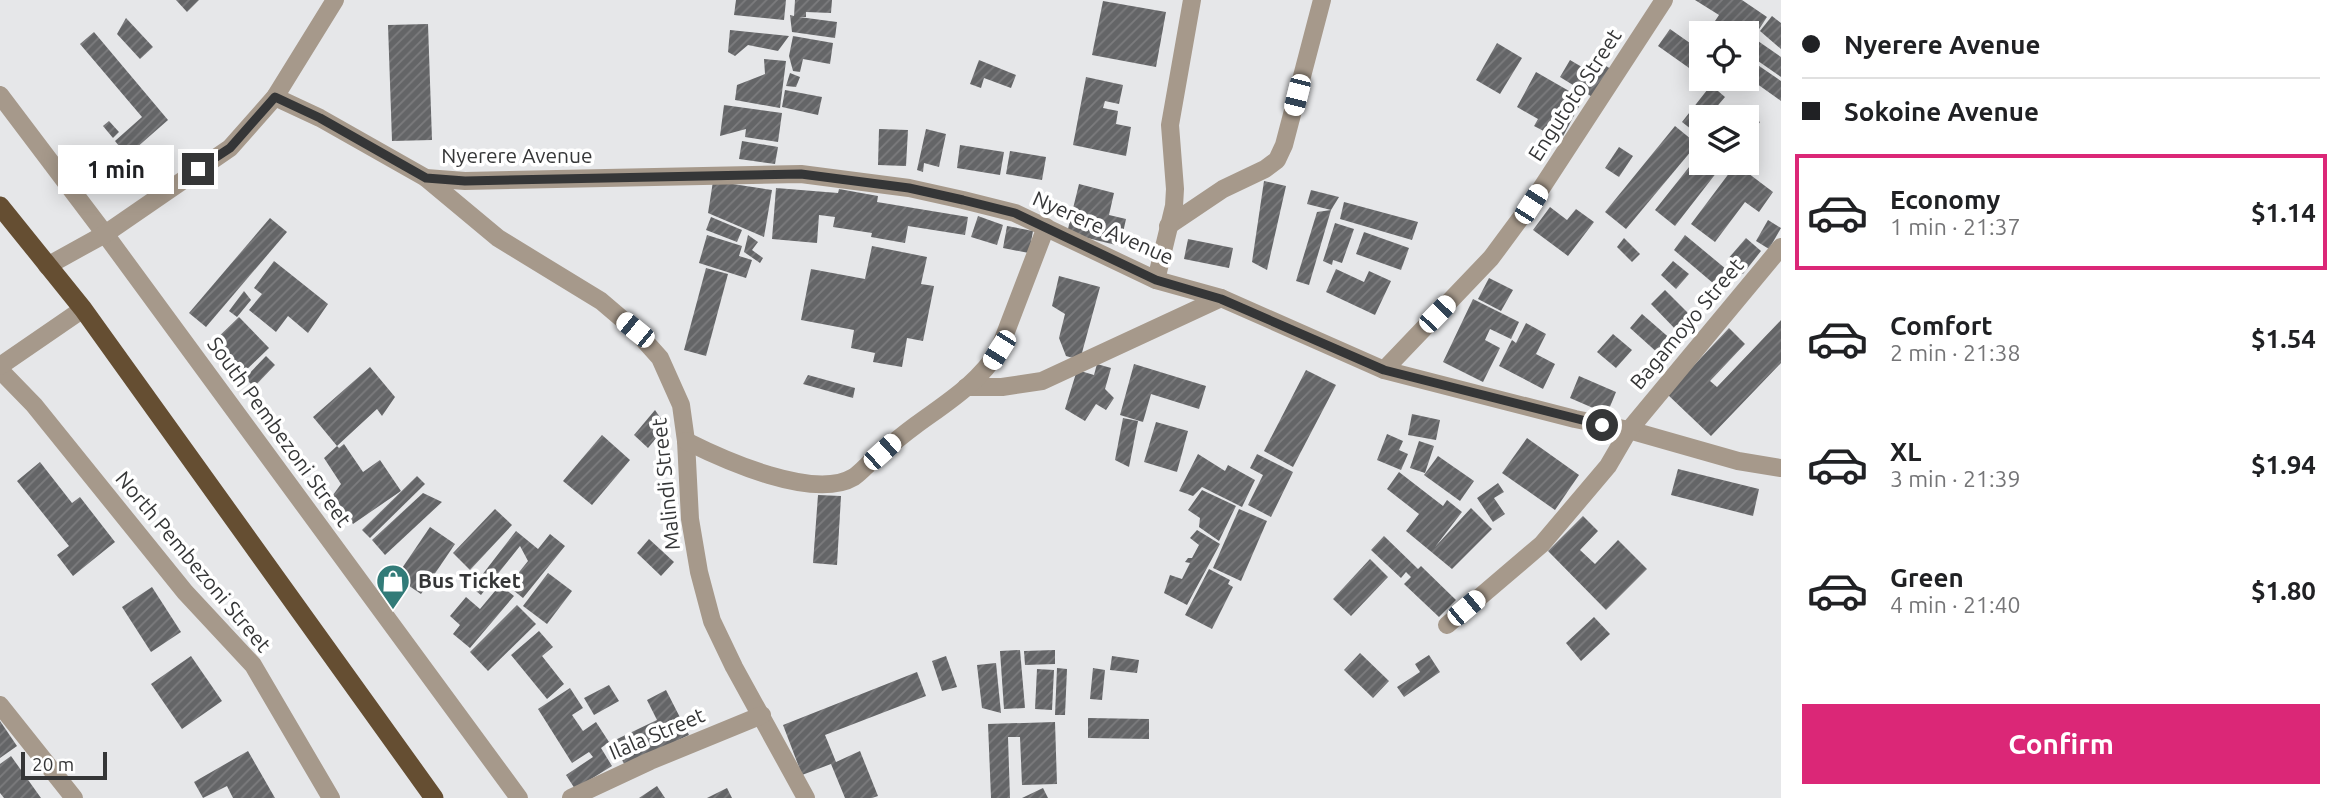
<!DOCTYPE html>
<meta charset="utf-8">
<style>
body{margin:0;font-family:Ubuntu,sans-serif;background:#f6f6f6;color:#202124;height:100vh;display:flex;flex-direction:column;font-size:26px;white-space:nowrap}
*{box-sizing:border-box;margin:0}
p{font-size:23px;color:#757577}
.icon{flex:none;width:38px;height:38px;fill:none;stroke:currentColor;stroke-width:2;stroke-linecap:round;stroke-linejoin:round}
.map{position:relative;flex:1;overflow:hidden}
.drawer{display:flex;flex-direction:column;background:#fff;width:560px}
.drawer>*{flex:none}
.top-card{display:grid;align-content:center;height:154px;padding:0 21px;background:#fff}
.controls{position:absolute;left:1689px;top:21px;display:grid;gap:14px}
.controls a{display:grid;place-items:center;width:70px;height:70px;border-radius:0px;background:#fff;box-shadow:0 4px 18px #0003;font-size:35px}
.scale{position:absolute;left:21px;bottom:18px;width:86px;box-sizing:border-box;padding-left:7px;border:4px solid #353637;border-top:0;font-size:19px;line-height:24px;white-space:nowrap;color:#353637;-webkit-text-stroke:5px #fff;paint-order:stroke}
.end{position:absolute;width:32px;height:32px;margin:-16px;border:9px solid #353637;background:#fff;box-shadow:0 0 0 4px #fff}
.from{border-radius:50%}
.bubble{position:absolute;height:49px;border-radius:0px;background:#fff;box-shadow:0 4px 18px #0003;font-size:23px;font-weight:700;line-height:49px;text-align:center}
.car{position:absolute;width:21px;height:42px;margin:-21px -10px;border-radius:9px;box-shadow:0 0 5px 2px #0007;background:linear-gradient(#fff 24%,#345 0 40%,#fff 0 76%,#345 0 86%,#fff 0)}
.top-card b{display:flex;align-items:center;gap:24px;height:66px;font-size:26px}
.top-card b+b{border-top:2px solid #e0e0e0}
.top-card i{width:18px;height:18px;background:#202124}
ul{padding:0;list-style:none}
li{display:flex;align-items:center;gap:21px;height:116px;margin:0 14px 10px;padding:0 7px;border:4px solid transparent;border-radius:0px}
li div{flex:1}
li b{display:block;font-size:26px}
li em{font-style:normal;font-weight:700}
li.active{border-color:#db2777}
li>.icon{width:63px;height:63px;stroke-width:1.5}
.cta{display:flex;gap:14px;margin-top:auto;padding:14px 21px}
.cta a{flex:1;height:80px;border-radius:0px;background:#db2777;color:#fff;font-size:28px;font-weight:700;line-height:80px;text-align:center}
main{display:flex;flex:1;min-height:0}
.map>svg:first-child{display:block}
.building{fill:url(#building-hatch)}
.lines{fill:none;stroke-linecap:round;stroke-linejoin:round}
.minor{stroke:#a6998b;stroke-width:18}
.tertiary{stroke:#a6998b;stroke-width:18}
.trunk{stroke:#654e32;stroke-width:19}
.route{stroke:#353637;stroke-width:9}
.labels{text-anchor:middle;stroke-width:7;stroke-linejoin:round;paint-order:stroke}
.street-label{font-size:21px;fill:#353637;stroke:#fff}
.poi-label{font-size:21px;font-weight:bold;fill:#353637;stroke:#fff;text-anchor:start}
</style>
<main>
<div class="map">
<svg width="1781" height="798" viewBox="0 0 1781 798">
<defs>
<pattern id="building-hatch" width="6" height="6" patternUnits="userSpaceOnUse" patternTransform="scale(1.75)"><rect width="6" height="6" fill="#646567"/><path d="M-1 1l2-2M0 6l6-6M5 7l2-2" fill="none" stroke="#7c7c7e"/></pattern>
</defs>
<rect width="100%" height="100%" fill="#e6e7e9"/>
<g class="building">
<path d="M176,0H199L187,12Z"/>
<path d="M736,0H786L784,20L734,15Z"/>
<path d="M795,0H832L831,13L806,12V17H799L837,22L835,38L792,32L790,15L794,16Z"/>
<path d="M1695,0H1742L1767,17L1746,49V33H1707L1719,15Z"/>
<path d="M1103,1L1166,12L1156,67L1092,55Z"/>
<path d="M1772,16L1781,23V49L1760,31Z"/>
<path d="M126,18L153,47L140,59L117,34Z"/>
<path d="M428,24L432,140L392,141L388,25Z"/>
<path d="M1670,29L1697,48L1699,44L1701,45V72L1699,75L1658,46Z"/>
<path d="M730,30L789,36L778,51L748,45L735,56L728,52Z"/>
<path d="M94,32L168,120L127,156L115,141L142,117L80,44Z"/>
<path d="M793,36L833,43L830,64L803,59L800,72L793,71L789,56Z"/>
<path d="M1758,41L1781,57V77L1748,54Z"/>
<path d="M1497,43L1522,58L1500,94L1476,80Z"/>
<path d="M1746,57L1781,81V101L1746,76Z"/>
<path d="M764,59L786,61L780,108L735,100L737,85L765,74Z"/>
<path d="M1594,59L1611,69L1594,98L1560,77L1570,60L1587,70Z"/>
<path d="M979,60L1016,75L1011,88L984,78L981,88L970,84Z"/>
<path d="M1536,72L1583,99L1561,140L1534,126L1538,119L1517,107Z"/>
<path d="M790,73L800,77L796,87L786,86Z"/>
<path d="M1086,77L1123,85L1119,104L1105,101L1103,108L1118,111L1116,124L1131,127L1126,156L1073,145Z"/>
<path d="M1714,79H1737L1729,90Z"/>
<path d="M1711,85L1725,97L1708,117H1701V127L1696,133L1682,122Z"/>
<path d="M785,90L822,97L818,115L782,107Z"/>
<path d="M724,105L782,113L778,142L745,137L746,129L720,136Z"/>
<path d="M1737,106L1760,122L1753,132L1746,128V117L1730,116Z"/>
<path d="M109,121L119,132L113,138L103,126Z"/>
<path d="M1675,126L1697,144L1626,229L1605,212Z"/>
<path d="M879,129L908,130L906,166L878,165Z"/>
<path d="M926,129L946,134L939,167L924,163L923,172L917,170Z"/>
<path d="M742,141L778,147L775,164L739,159Z"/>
<path d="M960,145L1004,152L1000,175L957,168Z"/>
<path d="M1619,147L1633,156L1619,177L1605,168Z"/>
<path d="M1010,151L1046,157L1042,180L1006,174Z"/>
<path d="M1701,152V163H1724L1675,226L1655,210Z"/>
<path d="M1736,164L1773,192L1759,212L1745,202L1715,242L1691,224Z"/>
<path d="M713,181L772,190L764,237L708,213Z"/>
<path d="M1264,181L1286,186L1267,270L1252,262Z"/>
<path d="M1079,184L1114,193L1109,215L1126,219L1120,246L1067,233Z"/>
<path d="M776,188L838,193L839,189L878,196L877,202L968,217L965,235L908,226L905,243L871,237L872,233L833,227L835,217L819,215L817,243L772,239Z"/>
<path d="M1311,190L1339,197L1331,210L1307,204Z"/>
<path d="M1344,202L1418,222L1412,240L1340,219Z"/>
<path d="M1550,207L1567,220L1576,209L1594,222L1568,256L1533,230Z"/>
<path d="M1331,210L1309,285L1296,281L1317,212Z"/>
<path d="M978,216L1003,225L997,245L971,237Z"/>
<path d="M711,217L742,230L737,242L706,230Z"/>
<path d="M270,218L287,232L206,327L189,313Z"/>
<path d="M1768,220L1781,228L1769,249L1756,241Z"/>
<path d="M1335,223L1354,229L1342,263L1333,260L1332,265L1323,261Z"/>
<path d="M1007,226L1033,231L1029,253L1003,248Z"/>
<path d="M1364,232L1409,248L1401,270L1356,254Z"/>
<path d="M707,235L742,246L739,256L752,260L746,278L699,263Z"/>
<path d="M748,235L758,242L752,250L763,258L760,263L744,252Z"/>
<path d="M1685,235L1732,274L1720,289L1674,250Z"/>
<path d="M1624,238L1640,254L1632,262L1617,247Z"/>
<path d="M1746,238L1761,251L1743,274L1727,260Z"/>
<path d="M1188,239L1233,248L1229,268L1184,259Z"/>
<path d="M872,246L927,257L921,284L934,286L923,341L907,338L902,367L873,362L875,353L851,348L854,330L801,320L811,269L865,279Z"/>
<path d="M274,261L328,304L308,333L288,316L276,332L249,310L262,294L254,288Z"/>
<path d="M1673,261L1689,274L1676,289L1661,275Z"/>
<path d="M706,268L728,274L706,356L684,350Z"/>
<path d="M1336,269L1364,282L1369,271L1391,281L1375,315L1326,292Z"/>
<path d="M1059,276L1100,287L1080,360L1066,356L1059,338L1065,314L1052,306Z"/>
<path d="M1489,278L1513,290L1501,311L1478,299Z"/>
<path d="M1665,290L1695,320L1681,335L1651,304Z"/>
<path d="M244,291L251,300L237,317L229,311Z"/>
<path d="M1473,299L1519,322L1511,339L1490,329L1485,340L1500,348L1483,382L1443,362Z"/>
<path d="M1642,314L1673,341L1660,355L1630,328Z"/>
<path d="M239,317L269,348L239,377L210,345Z"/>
<path d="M1781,320V363L1711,436L1667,394L1729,328L1745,344L1710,381L1717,387Z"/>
<path d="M1526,323L1546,334L1536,354L1555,364L1543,389L1499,366L1512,340L1516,343Z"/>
<path d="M1613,334L1632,350L1616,368L1597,352Z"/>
<path d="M266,356L275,365L254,387L245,378Z"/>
<path d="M1097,364L1111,368L1105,389L1114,398L1106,410L1096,404L1085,421L1065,409L1077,370L1094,375Z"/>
<path d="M1134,364L1206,386L1199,409L1151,394L1143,422L1120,415Z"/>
<path d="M370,367L395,397L382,416L377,409L337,446L313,417Z"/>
<path d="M1306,370L1336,385L1293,467L1264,451Z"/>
<path d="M808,375L855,388L853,398L803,384Z"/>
<path d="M1579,376L1616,392L1607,414L1570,398Z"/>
<path d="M655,410L666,426L648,448L634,435Z"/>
<path d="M1412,414L1440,420L1436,440L1408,435Z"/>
<path d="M1123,418L1138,421L1129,467L1115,460Z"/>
<path d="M1156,422L1188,431L1177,472L1144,462Z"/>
<path d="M1387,434L1403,441L1399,450L1408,454L1401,470L1377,460Z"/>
<path d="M602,435L630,460L592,505L563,481Z"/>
<path d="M1527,438L1579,475L1555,510L1502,473Z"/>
<path d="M1419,441L1434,446L1425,473L1410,468Z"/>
<path d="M344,444L363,472L380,460L401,491L353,524L333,495L341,484L324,458L337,446L339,448Z"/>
<path d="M1198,454L1225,471L1228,465L1255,480L1242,507L1202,487L1193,496L1179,491Z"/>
<path d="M1257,454L1293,472L1271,517L1248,505L1263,475L1250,468Z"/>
<path d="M1438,456L1474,481L1460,501L1424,475Z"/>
<path d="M40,462L72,503L80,497L115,542L73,576L57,555L69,546L17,481Z"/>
<path d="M1678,469L1759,489L1753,516L1671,495Z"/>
<path d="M1399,472L1443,506L1447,500L1462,512L1435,547L1471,508L1492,529L1452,569L1406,531L1419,514L1387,489Z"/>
<path d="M417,476L425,484L370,538L362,530Z"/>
<path d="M1498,483L1504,492L1494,498L1505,514L1493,522L1477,498Z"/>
<path d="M1202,490L1236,506L1219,541L1199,527L1200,518L1188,510Z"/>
<path d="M423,493L442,502L385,555L372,540Z"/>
<path d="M818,495L841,496L837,565L813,563Z"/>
<path d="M495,509L512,525L470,570L453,553Z"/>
<path d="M1239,509L1267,521L1241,581L1213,568Z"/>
<path d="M1583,516L1598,531L1580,550L1595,564L1618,540L1647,569L1606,610L1548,551Z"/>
<path d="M430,527L455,544L421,594L396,577Z"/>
<path d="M1197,530L1220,544L1187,605L1164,593L1170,575L1182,579L1190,563L1185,562L1188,558H1192L1199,545L1190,538Z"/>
<path d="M516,531L538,549L550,534L565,546L523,598L508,586L528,561L520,546L481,595L472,588Z"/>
<path d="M1384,536L1418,569L1421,566L1456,600L1439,617L1404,584L1411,577L1406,572L1401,578L1371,550Z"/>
<path d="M649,539L674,562L661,576L637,553Z"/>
<path d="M1370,559L1388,577L1351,616L1333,599Z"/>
<path d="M1209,569L1230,580L1228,584L1233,587L1212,629L1185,615Z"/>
<path d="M548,573L572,591L547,624L523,606Z"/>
<path d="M500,585L514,596L470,648L453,634L460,625L450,616L466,597L480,609Z"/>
<path d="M152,587L181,632L151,652L122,607Z"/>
<path d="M517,605L536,624L488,671L470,652Z"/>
<path d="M1594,617L1610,634L1581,661L1566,643Z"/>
<path d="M539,631L553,647L542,656L564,684L547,699L511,655Z"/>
<path d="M1020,650L1025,708L1004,709L1000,651Z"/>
<path d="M1055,650V664L1025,665L1024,651Z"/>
<path d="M1360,653L1389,681L1373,698L1344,670Z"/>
<path d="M1429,655L1440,672L1404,697L1397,687L1420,672L1415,664Z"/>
<path d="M191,656L222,701L182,729L151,684Z"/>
<path d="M946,656L957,687L942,691L932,661Z"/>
<path d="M1112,656L1139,660L1137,673L1110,670Z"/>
<path d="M996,663L1001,713L982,708L977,665Z"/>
<path d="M1057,668L1067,669L1065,715H1055Z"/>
<path d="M1093,668L1105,670L1102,700L1090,699Z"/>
<path d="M1037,669L1054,670L1052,710L1035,709Z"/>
<path d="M917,672L926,696L825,735L836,762L860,751L878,796L872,798H845L831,764L802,775L783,725Z"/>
<path d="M609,685L619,701L594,715L584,698Z"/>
<path d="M570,688L583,708L572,715L583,731L596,722L609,742L601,748L612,766L575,789L566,775L593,757L589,752L572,763L538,709Z"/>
<path d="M666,690L689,735L625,766L613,741L657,720L647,700Z"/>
<path d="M1088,718L1149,719V739L1088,738Z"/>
<path d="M0,721L17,746L0,758Z"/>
<path d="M1055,722L1057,784L1022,785L1020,737H1008L1010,798H991L988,724Z"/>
<path d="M248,751L275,798H233L227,786L203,798L194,782Z"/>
<path d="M11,756L41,798H4L0,793V764Z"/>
<path d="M657,786L665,798H639Z"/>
<path d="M727,788L732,798H707Z"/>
<path d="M1043,788L1048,798H1022Z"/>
</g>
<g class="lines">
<g class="minor">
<path d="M0,95L105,234L519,798"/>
<path d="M275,97L320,118L426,178L465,181L801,174L909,188L963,200L1015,213L1156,280L1221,298L1384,370L1575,419L1629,430L1738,461L1781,468"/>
<path d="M426,178L498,238L601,301L635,330L660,358L681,405L686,441L690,519L699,572L712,621L734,667L806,798"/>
<path d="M1168,226L1223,189L1265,169L1277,160L1284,145L1322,0"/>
<path d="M47,266L105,234L230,148L275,97L335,0"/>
<path d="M1156,280L1174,206L1175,189L1170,125L1192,0"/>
<path d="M0,370L34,405L185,592L253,665L331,798"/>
<path d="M1384,370L1491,258L1531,204L1664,0"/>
<path d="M966,387H1002L1042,381L1221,298"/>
<path d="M686,441C724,460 814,501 854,477C861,472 868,464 874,459C888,447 901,436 916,425C946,403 979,383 999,350L1046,227"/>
<path d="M1447,625L1542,544L1608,466L1629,430L1781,247"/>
<path d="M0,705L74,798"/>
<path d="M571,798L650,761L762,715"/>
</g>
<path class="tertiary" d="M0,366L83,309"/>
<path class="trunk" d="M0,206L83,309L434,798"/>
</g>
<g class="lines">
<path class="route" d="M198,169L230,148L275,97L320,118L426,178L465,181L801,174L909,188L963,200L1015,213L1156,280L1221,299L1384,370L1602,425"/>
</g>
<defs>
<g id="shop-pin" transform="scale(1.75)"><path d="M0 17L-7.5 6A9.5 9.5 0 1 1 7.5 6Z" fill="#327b78" stroke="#fff"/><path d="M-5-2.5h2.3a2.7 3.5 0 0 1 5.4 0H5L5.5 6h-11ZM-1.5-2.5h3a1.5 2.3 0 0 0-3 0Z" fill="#fff"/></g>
</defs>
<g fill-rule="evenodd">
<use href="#shop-pin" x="393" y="581"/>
</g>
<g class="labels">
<g class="street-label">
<text transform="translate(1575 95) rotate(-57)" y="7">Engutoto Street</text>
<text x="517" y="163">Nyerere Avenue</text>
<text transform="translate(1103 228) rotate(24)" y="7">Nyerere Avenue</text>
<text transform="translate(1687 324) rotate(-50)" y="7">Bagamoyo Street</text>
<text transform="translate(279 432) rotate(54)" y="7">South Pembezoni Street</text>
<text transform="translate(666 484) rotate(-96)" y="7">Malindi Street</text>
<text transform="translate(193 562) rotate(50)" y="7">North Pembezoni Street</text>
<text transform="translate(657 734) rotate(-23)" y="7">Ilala Street</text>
</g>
<g class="poi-label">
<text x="418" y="588">Bus Ticket</text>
</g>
</g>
</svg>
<div class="controls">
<a><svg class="icon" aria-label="locate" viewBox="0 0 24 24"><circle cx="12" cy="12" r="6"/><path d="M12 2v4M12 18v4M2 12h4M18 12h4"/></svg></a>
<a><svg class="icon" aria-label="layers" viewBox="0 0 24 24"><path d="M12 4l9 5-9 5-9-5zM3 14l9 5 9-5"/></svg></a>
</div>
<div class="scale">20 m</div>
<i class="end from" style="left:1602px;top:425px"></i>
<i class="end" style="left:198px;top:169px"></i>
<div class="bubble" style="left:58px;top:145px;width:116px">1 min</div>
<i class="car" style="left:1297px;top:95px;rotate:194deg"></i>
<i class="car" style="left:1531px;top:204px;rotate:33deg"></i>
<i class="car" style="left:1437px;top:314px;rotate:44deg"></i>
<i class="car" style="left:635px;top:330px;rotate:309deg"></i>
<i class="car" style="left:999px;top:350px;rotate:212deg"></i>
<i class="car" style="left:882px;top:452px;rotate:48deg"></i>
<i class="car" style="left:1466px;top:608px;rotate:50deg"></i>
</div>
<section class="drawer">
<div class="top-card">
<b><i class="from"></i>Nyerere Avenue</b>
<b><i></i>Sokoine Avenue</b>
</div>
<ul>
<li class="active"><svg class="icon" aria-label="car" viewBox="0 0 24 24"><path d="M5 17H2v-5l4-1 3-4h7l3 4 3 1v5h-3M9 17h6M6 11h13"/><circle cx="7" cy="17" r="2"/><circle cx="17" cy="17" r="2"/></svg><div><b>Economy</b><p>1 min · 21:37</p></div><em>$1.14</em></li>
<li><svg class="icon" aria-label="car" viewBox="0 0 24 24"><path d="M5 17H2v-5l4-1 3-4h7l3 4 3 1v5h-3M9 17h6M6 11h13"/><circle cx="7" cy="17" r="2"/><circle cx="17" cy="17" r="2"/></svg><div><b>Comfort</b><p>2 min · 21:38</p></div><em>$1.54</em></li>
<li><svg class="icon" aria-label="car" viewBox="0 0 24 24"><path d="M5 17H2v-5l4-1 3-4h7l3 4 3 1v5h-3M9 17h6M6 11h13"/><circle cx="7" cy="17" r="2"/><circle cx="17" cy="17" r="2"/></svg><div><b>XL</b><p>3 min · 21:39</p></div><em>$1.94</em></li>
<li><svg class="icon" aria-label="car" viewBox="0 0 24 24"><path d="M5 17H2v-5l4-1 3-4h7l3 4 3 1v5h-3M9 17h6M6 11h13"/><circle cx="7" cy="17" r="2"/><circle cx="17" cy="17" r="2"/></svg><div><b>Green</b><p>4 min · 21:40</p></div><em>$1.80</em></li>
</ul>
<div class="cta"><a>Confirm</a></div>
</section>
</main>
